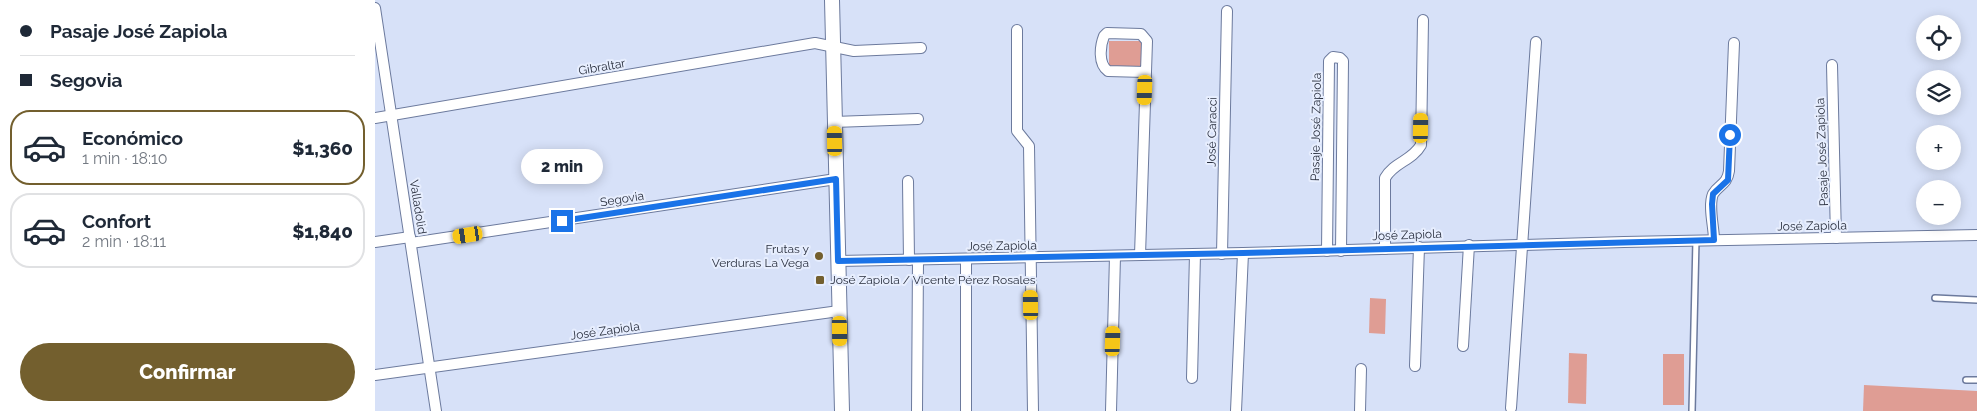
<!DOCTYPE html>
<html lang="es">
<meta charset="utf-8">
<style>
body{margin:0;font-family:Raleway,sans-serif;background:#f2f2f3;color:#1f2937;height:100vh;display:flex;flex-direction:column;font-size:19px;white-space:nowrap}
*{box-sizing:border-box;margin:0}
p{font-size:16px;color:#747a83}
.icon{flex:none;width:28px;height:28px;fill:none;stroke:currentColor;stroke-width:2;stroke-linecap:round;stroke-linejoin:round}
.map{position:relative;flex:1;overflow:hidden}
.sheet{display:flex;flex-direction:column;background:#fff;width:375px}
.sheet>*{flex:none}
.top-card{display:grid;align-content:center;height:110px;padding:0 20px;background:#fff}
.buttons{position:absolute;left:1541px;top:15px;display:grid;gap:10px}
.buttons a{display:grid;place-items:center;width:45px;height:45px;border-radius:50%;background:#fff;box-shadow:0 2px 12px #0003;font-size:25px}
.end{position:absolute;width:22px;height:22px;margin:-11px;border:6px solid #1a73e8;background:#fff;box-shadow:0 0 0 2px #fff}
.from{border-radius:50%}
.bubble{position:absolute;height:35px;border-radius:18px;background:#fff;box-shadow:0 2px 12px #0003;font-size:16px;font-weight:800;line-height:35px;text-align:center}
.car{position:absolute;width:15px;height:30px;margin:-15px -8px;border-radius:6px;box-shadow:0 0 4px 1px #0007;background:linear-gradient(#f5c518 24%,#345 0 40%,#f5c518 0 76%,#345 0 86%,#f5c518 0)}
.top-card b{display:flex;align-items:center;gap:18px;height:48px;font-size:19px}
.top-card b+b{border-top:1px solid #e0e1e3}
.top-card i{width:12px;height:12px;background:#1f2937}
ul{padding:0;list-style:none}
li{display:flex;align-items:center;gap:15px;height:75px;margin:0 10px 8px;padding:0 10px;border:2px solid #e0e1e3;border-radius:20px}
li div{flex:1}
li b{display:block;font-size:19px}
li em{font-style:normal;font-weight:800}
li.active{border-color:#735f2e}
li>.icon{width:45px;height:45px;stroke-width:1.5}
.cta{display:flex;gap:10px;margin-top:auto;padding:10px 20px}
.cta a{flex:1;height:58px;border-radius:30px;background:#735f2e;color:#fff;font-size:20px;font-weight:800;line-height:58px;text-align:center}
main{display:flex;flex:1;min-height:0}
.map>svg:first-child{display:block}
.green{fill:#df9d94}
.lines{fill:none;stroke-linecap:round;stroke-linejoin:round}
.lane-casing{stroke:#6c7a9d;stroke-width:8}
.street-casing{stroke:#6c7a9d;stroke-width:12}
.secondary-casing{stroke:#6c7a9d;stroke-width:16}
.lane{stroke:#fff;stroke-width:5}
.street{stroke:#fff;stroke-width:10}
.secondary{stroke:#fff;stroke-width:14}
.route{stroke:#1a73e8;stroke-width:6}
.poi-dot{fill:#735f2e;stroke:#e7eefe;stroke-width:2}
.labels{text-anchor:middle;stroke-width:4;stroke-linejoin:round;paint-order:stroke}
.street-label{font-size:12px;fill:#282e3d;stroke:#e7eefe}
.poi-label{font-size:12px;fill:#282e3d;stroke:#e7eefe;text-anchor:end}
</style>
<main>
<section class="sheet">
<div class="top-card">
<b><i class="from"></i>Pasaje José Zapiola</b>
<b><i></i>Segovia</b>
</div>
<ul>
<li class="active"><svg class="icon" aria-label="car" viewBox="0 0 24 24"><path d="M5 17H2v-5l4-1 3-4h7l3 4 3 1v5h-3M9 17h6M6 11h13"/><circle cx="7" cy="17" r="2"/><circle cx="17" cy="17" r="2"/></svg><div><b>Económico</b><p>1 min · 18:10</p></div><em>$1,360</em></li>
<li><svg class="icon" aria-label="car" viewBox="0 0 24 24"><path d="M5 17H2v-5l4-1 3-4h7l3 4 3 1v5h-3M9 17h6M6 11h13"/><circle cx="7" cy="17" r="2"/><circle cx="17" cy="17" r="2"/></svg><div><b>Confort</b><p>2 min · 18:11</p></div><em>$1,840</em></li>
</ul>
<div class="cta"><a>Confirmar</a></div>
</section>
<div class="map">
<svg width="1602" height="411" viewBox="0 0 1602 411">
<rect width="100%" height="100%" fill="#d7e1f8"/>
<g class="green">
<rect x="734" y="41" width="32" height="25"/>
<path d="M995,298L1011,299L1010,334L994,333Z"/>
<path d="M1194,353L1212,354L1211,404L1193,403Z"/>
<rect x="1288" y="354" width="21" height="51"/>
<path d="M1489,385L1602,391V411H1488Z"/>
</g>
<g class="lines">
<g class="lane-casing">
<g id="lane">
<path d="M1560,298L1602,300"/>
<path d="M1591,380H1602"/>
<path d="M1317,411L1321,240"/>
</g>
</g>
<g class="street-casing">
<g id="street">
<path d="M0,8L61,411"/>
<path d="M642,30V131L654,146L658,411"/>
<path d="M1457,65L1461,238"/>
<path d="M0,118L440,43L479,51L546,48"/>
<path d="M459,122L543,119"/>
<path d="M533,181L534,260"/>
<path d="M1339,240C1339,227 1333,206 1338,194C1344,184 1352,185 1354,171L1359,43"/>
<path d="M0,242L35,237"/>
<path d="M36,243L461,179"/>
<path d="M1010,249V178C1019,162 1037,161 1046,145L1048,20"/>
<path d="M952,251L954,61L958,57L965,58L968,61L966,251"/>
<path d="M847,254L852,11"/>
<path d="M765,255L772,41L766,34L732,33L729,36C725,46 723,64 733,71L770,72"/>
<path d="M463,261L868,253L1249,242L1602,235"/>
<path d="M1088,346L1094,245"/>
<path d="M1040,366L1044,247"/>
<path d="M0,375L464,311"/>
<path d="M817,378L820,254"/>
<path d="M1136,408L1161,42"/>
<path d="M542,411L543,260"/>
<path d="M591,411V259"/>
<path d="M736,411L740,256"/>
<path d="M861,411L868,253"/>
<path d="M985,411L986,369"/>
</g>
</g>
<g class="secondary-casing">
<path id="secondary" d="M457,0L467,411"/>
</g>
<use href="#lane" class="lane"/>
<use href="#street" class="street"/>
<use href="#secondary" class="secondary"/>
</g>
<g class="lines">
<path class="route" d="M187,221L461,179L463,261L868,253L1339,240L1337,204L1338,194L1353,180L1355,135"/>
</g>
<g class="poi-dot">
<circle cx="444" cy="256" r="5"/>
<rect x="440" y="275" width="10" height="10" rx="2.5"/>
</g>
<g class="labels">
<g class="street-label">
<text transform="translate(227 67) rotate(-10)" y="4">Gibraltar</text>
<text transform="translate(941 127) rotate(-89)" y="4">Pasaje José Zapiola</text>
<text transform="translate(837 132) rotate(-89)" y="4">José Caracci</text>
<text transform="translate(1447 152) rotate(-92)" y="4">Pasaje José Zapiola</text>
<text transform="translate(247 199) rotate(-9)" y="4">Segovia</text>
<text transform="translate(43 207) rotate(81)" y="4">Valladolid</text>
<text transform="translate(1437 226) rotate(-1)" y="4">José Zapiola</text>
<text transform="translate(1032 235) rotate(-2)" y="4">José Zapiola</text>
<text transform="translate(627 246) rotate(-1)" y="4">José Zapiola</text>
<text transform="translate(230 331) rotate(-8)" y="4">José Zapiola</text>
</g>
<g class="poi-label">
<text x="434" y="253">Frutas y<tspan x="434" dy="14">Verduras La Vega</tspan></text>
<text x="455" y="284" text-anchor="start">José Zapiola / Vicente Pérez Rosales</text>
</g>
</g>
</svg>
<div class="buttons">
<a><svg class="icon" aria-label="locate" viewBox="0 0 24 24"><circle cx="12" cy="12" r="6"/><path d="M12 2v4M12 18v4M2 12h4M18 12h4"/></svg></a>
<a><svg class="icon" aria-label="layers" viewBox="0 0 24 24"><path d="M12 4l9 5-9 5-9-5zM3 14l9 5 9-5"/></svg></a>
<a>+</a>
<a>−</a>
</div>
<i class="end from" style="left:1355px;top:135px"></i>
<i class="end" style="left:187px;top:221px"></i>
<div class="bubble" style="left:146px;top:149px;width:82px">2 min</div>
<i class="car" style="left:770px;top:90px;rotate:182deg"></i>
<i class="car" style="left:1046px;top:128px;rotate:1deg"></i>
<i class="car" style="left:460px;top:141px;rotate:359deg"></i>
<i class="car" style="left:93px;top:235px;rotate:261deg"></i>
<i class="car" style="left:656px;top:305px;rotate:359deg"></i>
<i class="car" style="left:465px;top:331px;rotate:179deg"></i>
<i class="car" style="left:738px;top:341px;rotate:2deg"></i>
</div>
</main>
